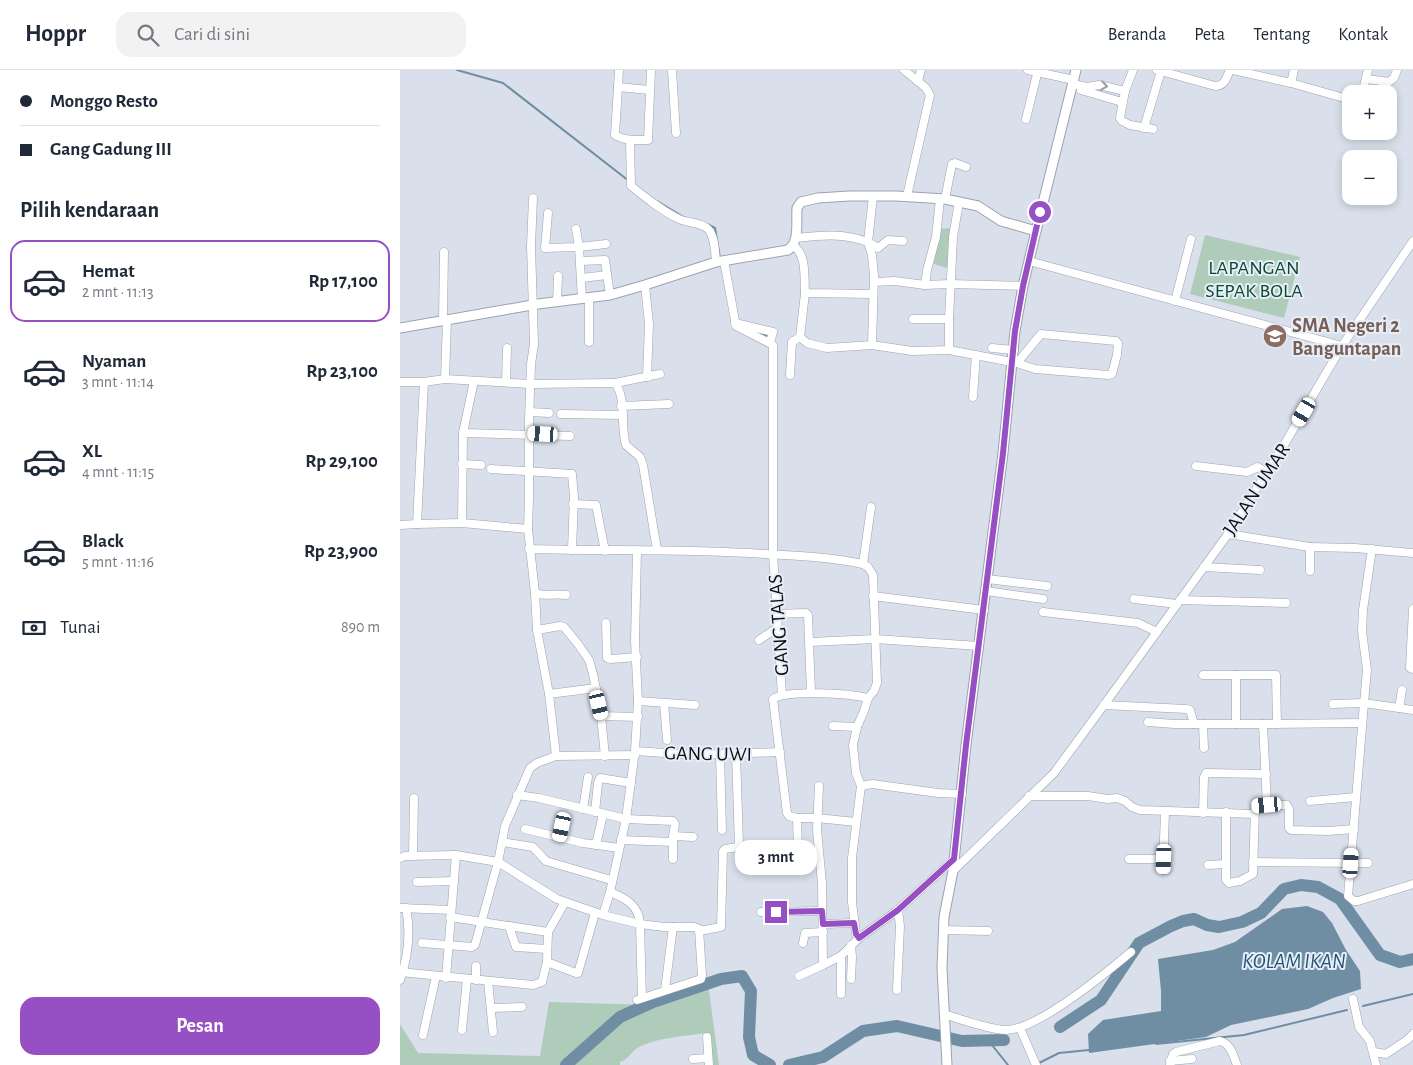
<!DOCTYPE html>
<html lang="id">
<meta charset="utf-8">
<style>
body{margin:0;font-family:"Alegreya Sans",sans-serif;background:#f2f2f3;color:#1f2937;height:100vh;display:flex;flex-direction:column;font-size:19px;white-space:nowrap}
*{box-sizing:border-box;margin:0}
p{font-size:16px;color:#747a83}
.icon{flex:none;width:28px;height:28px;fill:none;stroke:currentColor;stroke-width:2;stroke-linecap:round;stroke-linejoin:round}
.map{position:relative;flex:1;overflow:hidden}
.sheet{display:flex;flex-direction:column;background:#fff;width:400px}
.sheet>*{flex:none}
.top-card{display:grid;align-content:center;height:110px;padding:0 20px;background:#fff}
.buttons{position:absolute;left:942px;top:15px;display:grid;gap:10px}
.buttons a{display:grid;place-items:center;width:55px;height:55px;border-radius:10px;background:#fff;box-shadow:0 2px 8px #0003;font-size:25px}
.end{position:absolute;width:22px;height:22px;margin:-11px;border:6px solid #9750c4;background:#fff;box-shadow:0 0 0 2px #fff}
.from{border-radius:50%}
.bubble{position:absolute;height:35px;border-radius:15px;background:#fff;box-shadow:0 2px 8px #0003;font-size:16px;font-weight:600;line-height:35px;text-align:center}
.car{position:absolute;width:15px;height:30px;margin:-15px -8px;border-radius:6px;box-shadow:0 0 4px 1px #0007;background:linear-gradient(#fff 24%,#345 0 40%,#fff 0 76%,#345 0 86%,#fff 0)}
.top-card b{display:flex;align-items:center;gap:18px;height:48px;font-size:19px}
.top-card b+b{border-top:1px solid #e0e1e3}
.top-card i{width:12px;height:12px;background:#1f2937}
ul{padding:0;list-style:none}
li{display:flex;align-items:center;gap:15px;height:82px;margin:0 10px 8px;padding:0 10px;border:2px solid transparent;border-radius:15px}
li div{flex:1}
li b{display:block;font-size:19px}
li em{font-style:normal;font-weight:600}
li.active{border-color:#9750c4}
li>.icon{width:45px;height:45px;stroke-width:1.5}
h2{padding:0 20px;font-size:22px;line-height:60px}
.pay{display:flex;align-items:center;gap:12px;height:55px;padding:0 20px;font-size:19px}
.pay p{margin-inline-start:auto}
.cta{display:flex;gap:10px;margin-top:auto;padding:10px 20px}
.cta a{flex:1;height:58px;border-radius:15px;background:#9750c4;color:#fff;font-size:20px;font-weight:600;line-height:58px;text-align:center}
header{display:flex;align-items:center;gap:30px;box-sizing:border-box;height:70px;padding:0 25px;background:#fff;border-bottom:1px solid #e0e1e3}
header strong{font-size:24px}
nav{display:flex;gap:28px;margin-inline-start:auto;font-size:18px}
.search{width:350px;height:45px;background:#f2f2f3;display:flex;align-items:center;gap:12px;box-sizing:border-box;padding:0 18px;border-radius:15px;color:#747a83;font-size:19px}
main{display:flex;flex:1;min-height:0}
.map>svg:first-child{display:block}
.green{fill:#afcbba}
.water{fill:#6f8da3}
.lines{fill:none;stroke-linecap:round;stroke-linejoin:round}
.stream{stroke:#6f8da3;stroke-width:2}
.river{stroke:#6f8da3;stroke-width:12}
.minor-casing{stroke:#9ca3ad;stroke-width:9}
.tertiary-casing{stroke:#9ca3ad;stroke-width:11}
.minor{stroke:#fff;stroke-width:8}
.tertiary{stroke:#fff;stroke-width:9}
.oneway{stroke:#9e9fa1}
.route{stroke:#9750c4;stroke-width:6}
.labels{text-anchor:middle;stroke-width:4;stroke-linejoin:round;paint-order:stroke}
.park-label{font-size:20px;fill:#0c4a2f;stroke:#e6eef8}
.education-label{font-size:20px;font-weight:bold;fill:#785e54;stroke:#e6eef8;text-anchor:start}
.street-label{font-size:20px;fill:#0d1013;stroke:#e6eef8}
.water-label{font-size:21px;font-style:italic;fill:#215475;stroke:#e6eef8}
</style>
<header>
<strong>Hoppr</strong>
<div class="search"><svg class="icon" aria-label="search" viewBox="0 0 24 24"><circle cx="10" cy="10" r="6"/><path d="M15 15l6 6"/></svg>Cari di sini</div>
<nav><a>Beranda</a><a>Peta</a><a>Tentang</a><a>Kontak</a></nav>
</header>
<main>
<section class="sheet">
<div class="top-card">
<b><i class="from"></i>Monggo Resto</b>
<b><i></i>Gang Gadung III</b>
</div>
<h2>Pilih kendaraan</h2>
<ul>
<li class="active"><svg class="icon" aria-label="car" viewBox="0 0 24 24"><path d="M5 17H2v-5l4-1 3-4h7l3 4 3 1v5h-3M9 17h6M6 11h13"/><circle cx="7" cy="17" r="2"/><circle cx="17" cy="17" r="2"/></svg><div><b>Hemat</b><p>2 mnt · 11:13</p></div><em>Rp 17,100</em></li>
<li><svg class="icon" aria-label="car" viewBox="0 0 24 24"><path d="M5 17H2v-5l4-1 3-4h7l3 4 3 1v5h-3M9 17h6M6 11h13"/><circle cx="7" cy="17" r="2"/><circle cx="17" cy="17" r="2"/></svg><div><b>Nyaman</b><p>3 mnt · 11:14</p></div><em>Rp 23,100</em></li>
<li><svg class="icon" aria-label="car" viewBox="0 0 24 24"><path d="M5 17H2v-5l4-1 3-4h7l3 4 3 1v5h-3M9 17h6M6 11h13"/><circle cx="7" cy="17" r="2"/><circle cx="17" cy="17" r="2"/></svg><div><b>XL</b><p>4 mnt · 11:15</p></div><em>Rp 29,100</em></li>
<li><svg class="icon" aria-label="car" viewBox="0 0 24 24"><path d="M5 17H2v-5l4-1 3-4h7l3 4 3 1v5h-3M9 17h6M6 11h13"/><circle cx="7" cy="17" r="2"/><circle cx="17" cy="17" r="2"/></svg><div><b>Black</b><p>5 mnt · 11:16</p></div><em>Rp 23,900</em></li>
</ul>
<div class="pay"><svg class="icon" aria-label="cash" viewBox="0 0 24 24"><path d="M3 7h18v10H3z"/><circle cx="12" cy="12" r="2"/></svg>Tunai<p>890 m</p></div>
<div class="cta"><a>Pesan</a></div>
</section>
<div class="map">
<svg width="1013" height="995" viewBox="0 0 1013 995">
<rect width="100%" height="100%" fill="#d9e0eb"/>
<g class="green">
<path d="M553,158L550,199L534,194L537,159Z"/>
<path d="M805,165L900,187L884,248L790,224Z"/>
<path d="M308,913L319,995H311L308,963C285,966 262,967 241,976C232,979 229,990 220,992V995H0V954L18,983L140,986L149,932L251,935Z"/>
</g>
<path class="water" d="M907,836L923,842L932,853L946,880L960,901L961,919L933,928L908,939L831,955L806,967L689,983L688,964L703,950L761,941V921L758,889L813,880L835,872L882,839Z"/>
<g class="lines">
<g class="stream">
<path d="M57,0L103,13L229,111"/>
<path d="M257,131L285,148"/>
<path d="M307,154L315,158L320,188"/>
<path d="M353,261L370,267"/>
<path d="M963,936L1013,924"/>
<path d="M588,970L608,995"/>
<path d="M756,974L844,965L947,940"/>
<path d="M639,993L659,983L689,980"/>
</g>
<g class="river">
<path d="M660,957L701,930L739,873L771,856L783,851L794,849L807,855L819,857L842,852L861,843L884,819L901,815L918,817L940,829L980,885L1000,892L1013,889"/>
<path d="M166,995L220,947L253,932L321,909L342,906L351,921L349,967L353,985L370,995"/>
<path d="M389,995L423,987L463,961L497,956L562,971L604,970"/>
</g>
<g class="minor-casing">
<g id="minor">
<path d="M219,0L215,65C224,71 237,70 248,70L251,0"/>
<path d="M272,0L276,63"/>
<path d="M504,0L526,18L530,25L507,126"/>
<path d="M628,0L674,10"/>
<path d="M733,0L725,21L720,48L722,51L730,55L753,59"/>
<path d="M757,0L815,16C825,16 826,8 830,0"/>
<path d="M833,0L891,13L951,30"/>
<path d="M967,9L989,12L994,8L997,0"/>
<path d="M518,11L521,0"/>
<path d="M891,13L894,0"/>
<path d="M673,14L687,17L699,15L725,21"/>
<path d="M218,17L249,20"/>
<path d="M681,20L722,32"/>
<path d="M962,24L968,0"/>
<path d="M626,49L638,0"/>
<path d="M744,58L761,1"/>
<path d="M230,70L231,116C246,128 261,140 279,149C287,153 301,152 308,159C315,166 315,182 316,192"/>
<path d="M473,126L468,172L478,178L488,170L503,171"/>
<path d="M133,128L131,176L134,274L131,294L129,350V428L128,459L135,523L137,560L149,624L156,686"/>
<path d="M545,129L552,94L555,93L566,97"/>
<path d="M148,143L145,178L179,177L176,159"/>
<path d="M396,168C421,165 444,163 468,172L472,185L474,206L472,275"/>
<path d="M393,176C407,183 404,209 405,223L473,224"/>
<path d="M181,191L205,190L210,225"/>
<path d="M324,191L336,256L373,275V484L382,625"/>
<path d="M629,191L942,276"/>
<path d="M182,208L207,205"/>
<path d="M474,212L495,211L525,215L550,214L623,216"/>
<path d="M245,215L249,254L247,307"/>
<path d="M525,215L527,200L536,167L540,129"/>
<path d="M405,223L400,267L407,273L427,278L472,275L512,281L549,280L617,293L635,299L708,305L712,304L717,285L718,273L716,271L641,264L617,293"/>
<path d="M182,229L179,177L206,174"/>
<path d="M189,229V272"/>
<path d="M775,231L791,169"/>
<path d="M157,232L158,206"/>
<path d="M513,249H549L553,167L559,132"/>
<path d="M549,249V280"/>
<path d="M43,250L44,182"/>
<path d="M335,253L373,262L370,272"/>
<path d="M592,278L614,280"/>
<path d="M390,305L392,272L400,267"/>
<path d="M45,309L47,250"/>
<path d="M0,312H24L45,309L130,314L215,313C227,328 220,357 226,375L240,387L243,395L257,480"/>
<path d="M106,312L107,278"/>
<path d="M215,313L260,304"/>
<path d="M573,327L576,285"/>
<path d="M221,336L269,334"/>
<path d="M130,342L149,343"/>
<path d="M161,344L223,345"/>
<path d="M63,363L170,366"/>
<path d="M62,394L81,395"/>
<path d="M796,396L847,402L858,397L867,403"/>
<path d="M91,399L172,404L174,427L172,480"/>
<path d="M173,434L196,435L205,481"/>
<path d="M471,437L463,494L468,497L473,505L477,613L474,621L468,628L464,641L457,657L453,675L456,703L461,716L452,788V832L456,864L459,868L498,840L554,789"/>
<path d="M62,453L63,363L74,311"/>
<path d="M17,454L62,453L128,459"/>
<path d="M0,455L17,454L24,312"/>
<path d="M828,464L910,477"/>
<path d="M129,479C208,481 286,479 365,484C398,486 431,487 463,494"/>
<path d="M972,479L963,540L962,561L967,600L964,633L1013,640"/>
<path d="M804,497L860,500"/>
<path d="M910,501V477L955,478L1013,483"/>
<path d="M587,509L647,516"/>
<path d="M586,521L643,529"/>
<path d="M135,523C145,527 155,523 166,525"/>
<path d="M473,526L584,540"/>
<path d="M734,529L777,534"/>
<path d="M780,530L886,533"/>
<path d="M1013,539L1010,598L1013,599"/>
<path d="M643,542L738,553L757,562"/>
<path d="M376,544L406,543L408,545L411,623"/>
<path d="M206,553L207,588L211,589L237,587"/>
<path d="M137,560L160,556L164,557L178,574L189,590L193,604L201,646L205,686"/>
<path d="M359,570L377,558"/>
<path d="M410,572L475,569L579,576"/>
<path d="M803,605H876L877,654"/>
<path d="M149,624L196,618"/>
<path d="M238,631L295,635"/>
<path d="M264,633L267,670"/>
<path d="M933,634L964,633L948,826L954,831H958L1013,814"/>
<path d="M704,635L786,639L790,640L794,654"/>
<path d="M999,638L1002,620"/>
<path d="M201,646L238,647"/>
<path d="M748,652L774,654H863L867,735H857L855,738L853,804L840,811L829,813L826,810V742"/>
<path d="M803,654L804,678"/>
<path d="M836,654V605"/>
<path d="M863,654L962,653"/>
<path d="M433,656L457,657"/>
<path d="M235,681L295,685L380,682"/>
<path d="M320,685L322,760"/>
<path d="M461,716L472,714L538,723L562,724"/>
<path d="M117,725L139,728L226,749L273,751L275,754L273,766L293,767"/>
<path d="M629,726H688L708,729L717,728L725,731L732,737L740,740L854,744"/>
<path d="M910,731L956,727"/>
<path d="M867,735H887L889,739V758L891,760L928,761L954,759"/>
<path d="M183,739L188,707"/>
<path d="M195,742L198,713L200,708L231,713"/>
<path d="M803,743L804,707L806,703L866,704"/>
<path d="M397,748L398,782"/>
<path d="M456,752L417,748H397L389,746L387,743L373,629C386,619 451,624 468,628"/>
<path d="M125,759L183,773L219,778"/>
<path d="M160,768L162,757"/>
<path d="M221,770L273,772"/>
<path d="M102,772L133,777L146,791L211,810"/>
<path d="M196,775L203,744"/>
<path d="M13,786L14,728"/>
<path d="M0,788L5,786L56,785L98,792L157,829L203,845L240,854L242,928"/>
<path d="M273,789V769"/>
<path d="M729,789H764"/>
<path d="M853,792L968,793"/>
<path d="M808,795L825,794"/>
<path d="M763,800L765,741"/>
<path d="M553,801L654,703L704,635L828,464L884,375L942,276L1013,171"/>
<path d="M17,812L54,811"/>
<path d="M0,838L51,840"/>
<path d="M361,842L422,841"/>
<path d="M203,845L210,822"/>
<path d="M423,854L454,853"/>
<path d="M109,856L116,877L147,879"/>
<path d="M543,860L588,861"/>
<path d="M299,861L321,857L323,781L325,779L338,777L339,775L336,684"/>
<path d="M148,862L165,832"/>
<path d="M22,873L72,877L75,875L98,792L105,756L130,698L137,693L156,686L235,685"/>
<path d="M403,873L405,863L423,862"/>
<path d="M451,875L452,887L451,909"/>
<path d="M147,892L176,903H178L195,843"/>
<path d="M423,895L441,886L459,868"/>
<path d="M76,896V910"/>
<path d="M0,902L133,915L142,912L147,892L148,862L50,847"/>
<path d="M399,906L423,895L422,813L417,760L419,716"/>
<path d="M46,908L56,785"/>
<path d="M0,910C8,887 11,863 6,838"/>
<path d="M88,911L93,962"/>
<path d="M265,920L273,857"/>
<path d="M497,920L500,856L498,840"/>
<path d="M441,924V886"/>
<path d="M953,929L959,957L970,971L976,995"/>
<path d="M237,930L301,909L302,905L299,859L294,857H264L240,854C239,835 225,828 210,822L226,749L235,681L238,631L235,571L237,480"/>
<path d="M91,938L122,937"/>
<path d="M544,944C563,950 584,958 604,960C635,962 706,903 731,882"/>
<path d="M620,958L636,995"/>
<path d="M62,960L67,909"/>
<path d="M23,965L36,906"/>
<path d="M307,967L309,995"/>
<path d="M974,982L986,984L1007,970L1013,964"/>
<path d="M293,989L308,988"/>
<path d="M770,991L792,989"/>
<path d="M770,995L773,984L776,982L820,971C831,974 833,985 837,995"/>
</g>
</g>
<g class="tertiary-casing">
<g id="tertiary">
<path d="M0,258L138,234L210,225L245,215L316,192L388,180C400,172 396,152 397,138L401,132L418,128L449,126H496L545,129L578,136L601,151L636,161"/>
<path d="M547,995L542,898L544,847L553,801L566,675L603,383L615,261L623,216L636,161L676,0"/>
</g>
</g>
<use href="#minor" class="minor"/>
<use href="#tertiary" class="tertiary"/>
</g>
<defs><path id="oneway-chevron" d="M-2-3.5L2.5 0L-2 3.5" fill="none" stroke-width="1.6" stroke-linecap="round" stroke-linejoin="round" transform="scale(1.25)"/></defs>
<use class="oneway" href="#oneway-chevron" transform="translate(704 16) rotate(9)"/>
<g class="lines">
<path class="route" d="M376,842L422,841L423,854L454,853L456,864L459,868L498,840L554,789L566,675L603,383L615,261L623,216L640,142"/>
</g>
<defs>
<g id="school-disc" transform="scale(1.25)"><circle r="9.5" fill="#8d6e63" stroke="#e6eef8"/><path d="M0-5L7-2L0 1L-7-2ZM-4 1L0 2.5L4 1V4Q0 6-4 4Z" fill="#fff"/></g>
</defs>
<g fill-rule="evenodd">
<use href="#school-disc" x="875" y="266"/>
</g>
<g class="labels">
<g class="park-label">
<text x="854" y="204">LAPANGAN<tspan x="854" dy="23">SEPAK BOLA</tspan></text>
</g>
<g class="education-label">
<text x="892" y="262">SMA Negeri 2<tspan x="892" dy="23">Banguntapan</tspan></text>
</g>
<g class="street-label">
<text transform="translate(856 419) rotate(-57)" y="7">JALAN UMAR</text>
<text transform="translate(378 555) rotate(-94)" y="7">GANG TALAS</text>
<text transform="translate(308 683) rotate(1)" y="7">GANG UWI</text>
</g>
<g class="water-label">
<text x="894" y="898">KOLAM IKAN</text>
</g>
</g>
</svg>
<div class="buttons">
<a>+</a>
<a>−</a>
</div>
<i class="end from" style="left:640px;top:142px"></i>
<i class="end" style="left:376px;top:842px"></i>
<div class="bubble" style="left:335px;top:770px;width:82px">3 mnt</div>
<i class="car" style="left:904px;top:342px;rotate:210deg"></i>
<i class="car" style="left:143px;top:364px;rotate:273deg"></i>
<i class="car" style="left:199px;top:635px;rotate:167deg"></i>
<i class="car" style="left:867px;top:735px;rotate:265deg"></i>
<i class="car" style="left:162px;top:757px;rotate:192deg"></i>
<i class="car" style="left:764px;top:789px;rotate:182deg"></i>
<i class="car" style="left:951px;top:793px;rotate:4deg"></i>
</div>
</main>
